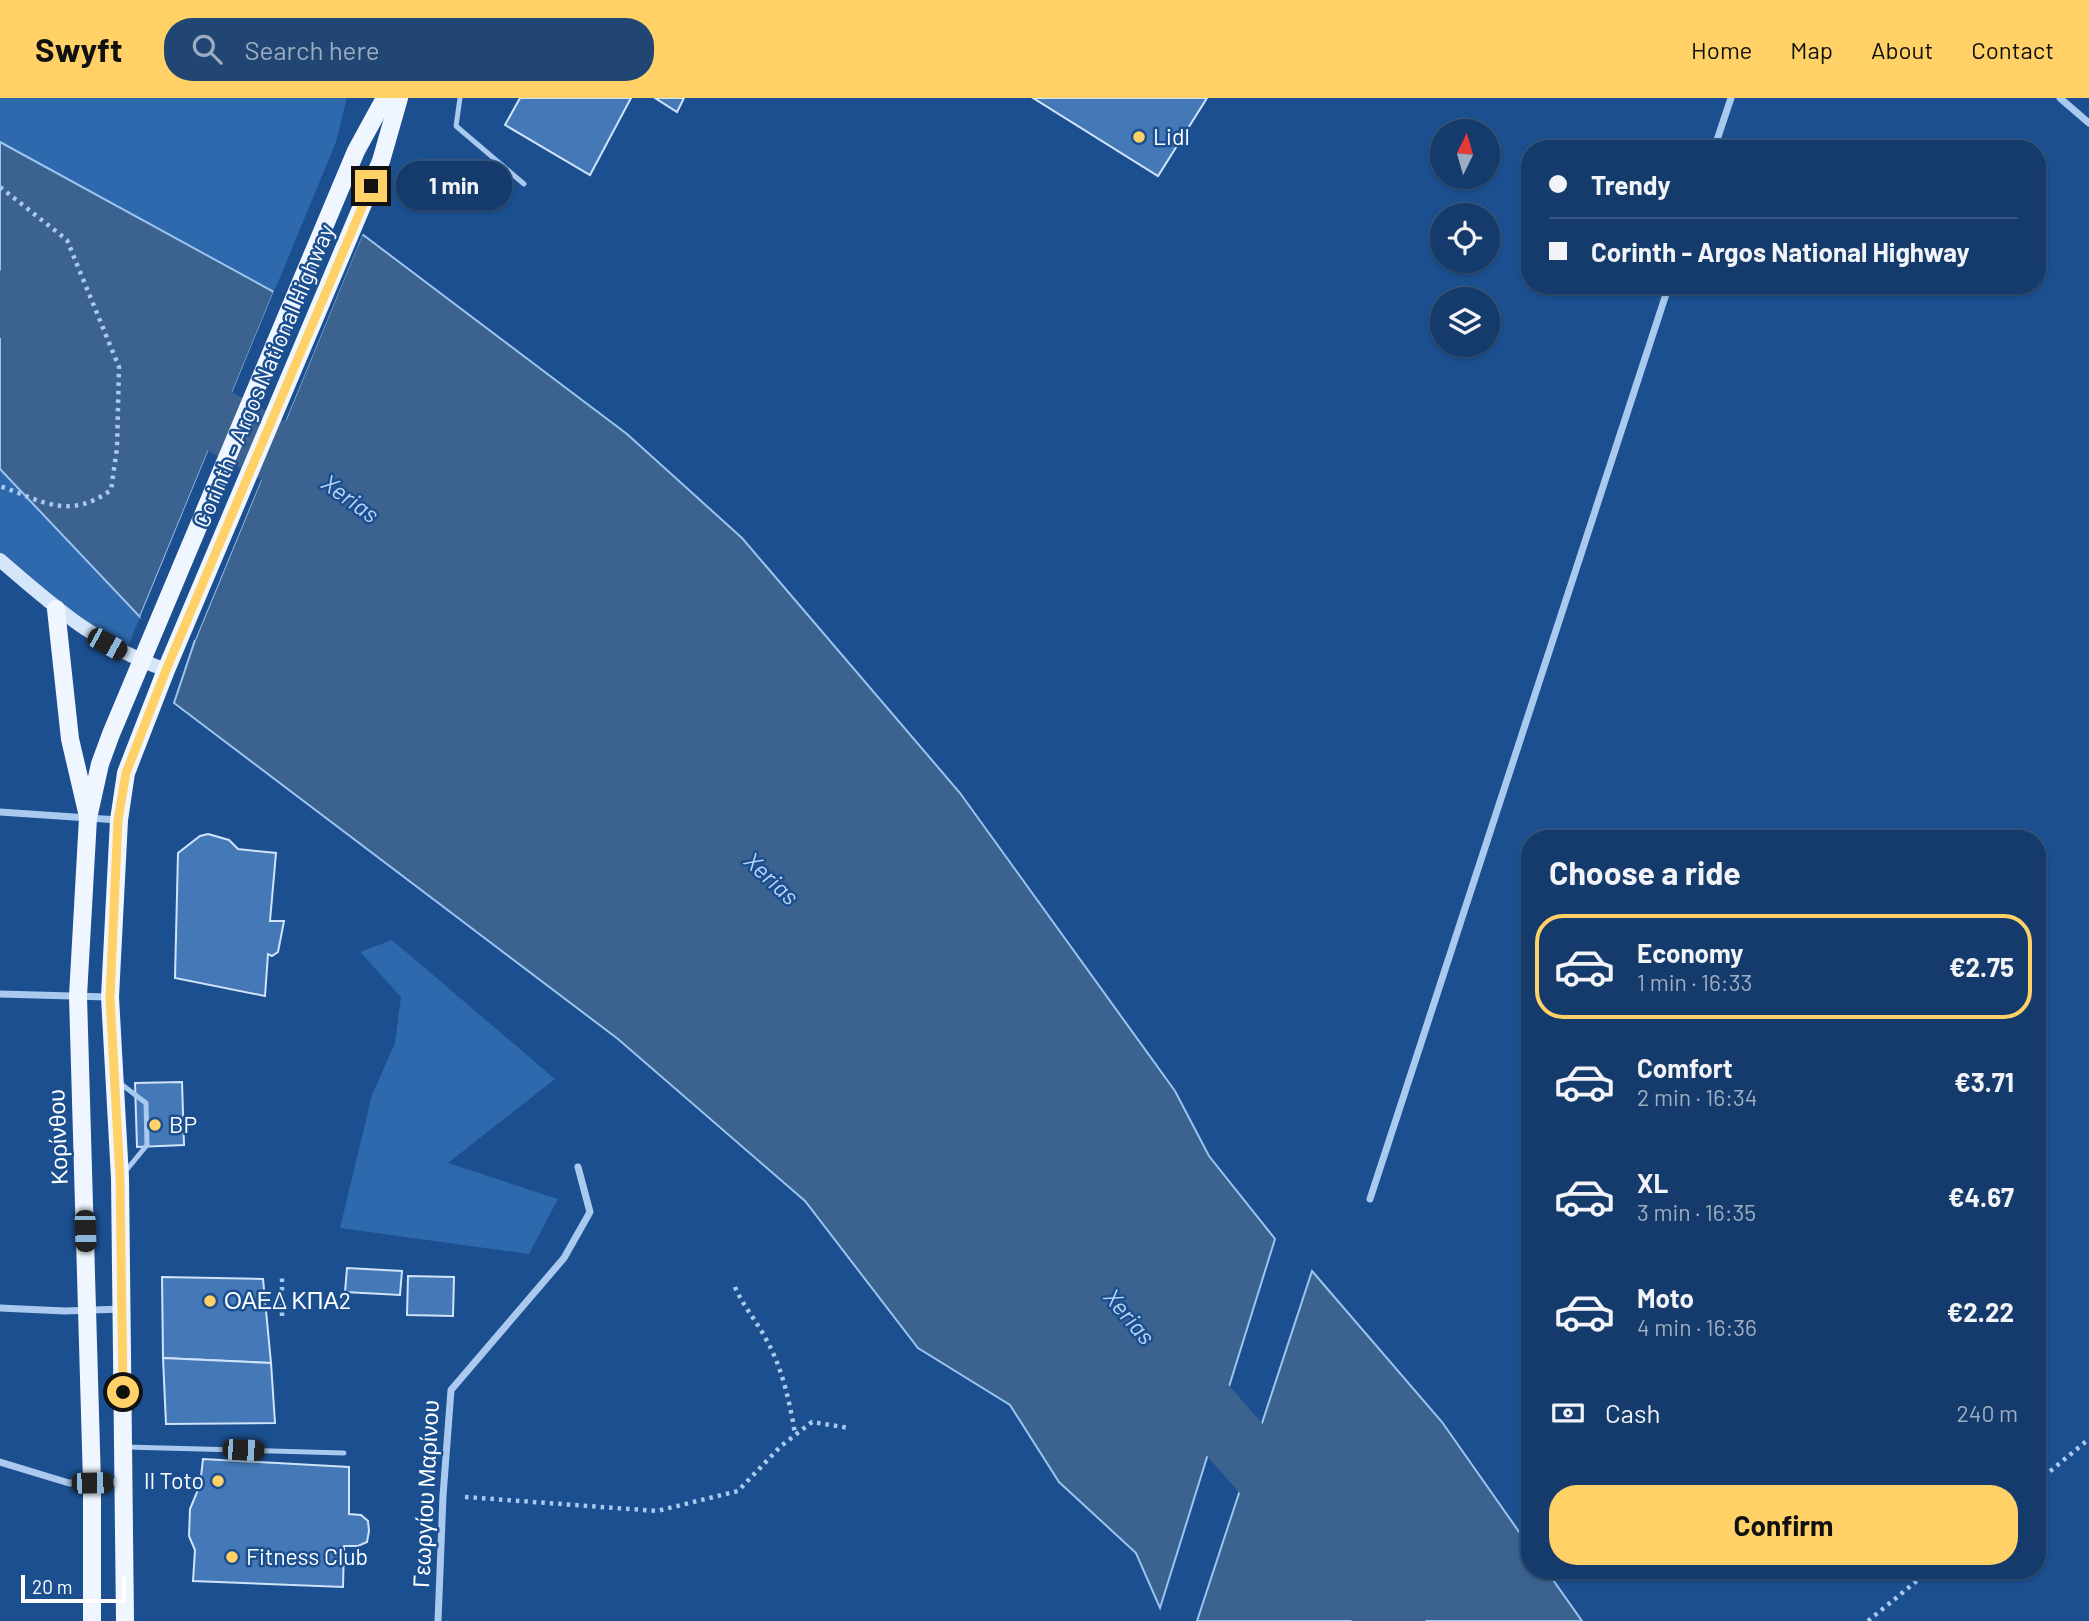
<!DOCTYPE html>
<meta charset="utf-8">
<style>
body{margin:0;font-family:Barlow,sans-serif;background:#214673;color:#f1f3f6;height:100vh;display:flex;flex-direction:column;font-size:26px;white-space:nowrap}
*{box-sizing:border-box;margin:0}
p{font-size:23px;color:#9dadc1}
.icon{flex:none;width:38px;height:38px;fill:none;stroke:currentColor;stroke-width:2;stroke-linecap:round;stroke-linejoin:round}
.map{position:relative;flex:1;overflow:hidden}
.sheet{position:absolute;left:1521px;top:732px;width:525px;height:749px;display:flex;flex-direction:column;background:#143b6b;border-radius:28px;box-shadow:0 2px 5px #0004,0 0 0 2px #33557e}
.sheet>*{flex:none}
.hud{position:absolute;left:1521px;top:42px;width:525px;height:154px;border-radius:28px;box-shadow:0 2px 5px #0004,0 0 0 2px #33557e;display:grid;align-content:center;height:154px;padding:0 28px;background:#143b6b}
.needle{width:46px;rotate:5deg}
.buttons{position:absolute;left:1430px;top:21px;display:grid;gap:14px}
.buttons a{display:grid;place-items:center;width:70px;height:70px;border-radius:50%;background:#143b6b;box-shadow:0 2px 5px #0004,0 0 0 2px #33557e;font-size:35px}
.scale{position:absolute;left:21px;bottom:18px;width:105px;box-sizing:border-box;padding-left:7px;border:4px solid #fff;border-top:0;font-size:19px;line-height:24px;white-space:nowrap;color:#fff;-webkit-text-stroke:5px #1b4f8f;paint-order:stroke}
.end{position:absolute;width:32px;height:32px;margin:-16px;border:9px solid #ffd166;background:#111;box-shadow:0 0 0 4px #111}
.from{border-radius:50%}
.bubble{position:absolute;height:49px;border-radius:24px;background:#143b6b;box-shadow:0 2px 5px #0004,0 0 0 2px #33557e;font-size:23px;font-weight:700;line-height:49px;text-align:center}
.car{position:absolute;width:21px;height:42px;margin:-21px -10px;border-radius:9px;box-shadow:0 0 5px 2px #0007;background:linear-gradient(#222 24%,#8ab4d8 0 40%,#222 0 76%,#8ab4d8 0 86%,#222 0)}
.hud b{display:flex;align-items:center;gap:24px;height:66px;font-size:26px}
.hud b+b{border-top:2px solid #33557e}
.hud i{width:18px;height:18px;background:#f1f3f6}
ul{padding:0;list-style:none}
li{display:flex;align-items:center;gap:21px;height:105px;margin:0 14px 10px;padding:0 14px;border:4px solid transparent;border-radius:28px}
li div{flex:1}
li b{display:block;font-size:26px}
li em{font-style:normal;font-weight:700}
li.current{border-color:#ffd166}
li>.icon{width:63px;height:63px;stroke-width:1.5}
h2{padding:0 28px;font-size:32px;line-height:84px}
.pay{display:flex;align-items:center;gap:18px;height:77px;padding:0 28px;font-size:26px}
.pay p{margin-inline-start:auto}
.cta{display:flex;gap:14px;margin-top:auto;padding:14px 28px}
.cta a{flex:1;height:80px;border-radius:28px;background:#ffd166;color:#111;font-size:28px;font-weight:700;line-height:80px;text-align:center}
header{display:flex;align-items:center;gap:42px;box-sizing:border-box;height:98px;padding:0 35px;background:#ffd166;color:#111}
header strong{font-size:33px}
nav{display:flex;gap:38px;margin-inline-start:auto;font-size:24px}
.search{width:490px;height:63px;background:#214673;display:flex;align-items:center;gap:18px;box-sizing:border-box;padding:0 24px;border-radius:28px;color:#9dadc1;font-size:26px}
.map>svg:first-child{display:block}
.green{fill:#2e69ad}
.water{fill:#3c6290;stroke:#9cc4f0;stroke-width:2}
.pier{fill:#1b4f8f}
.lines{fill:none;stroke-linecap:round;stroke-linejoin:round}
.river{stroke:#3c6290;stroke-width:63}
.building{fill:#4478b7;stroke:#cfe3fa;stroke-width:2}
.path{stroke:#a9c9ee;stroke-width:4.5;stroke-dasharray:3.5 5;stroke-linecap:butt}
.lane{stroke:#a9c9ee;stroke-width:5}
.street{stroke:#a9c9ee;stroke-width:7}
.secondary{stroke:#d6e6fa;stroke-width:14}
.primary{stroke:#f0f6ff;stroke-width:18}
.route{stroke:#ffd166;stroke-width:9}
.poi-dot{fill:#ffd166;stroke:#1b4f8f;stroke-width:2.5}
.labels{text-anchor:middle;stroke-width:5;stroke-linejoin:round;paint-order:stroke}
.poi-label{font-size:23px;fill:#fff;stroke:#1b4f8f;text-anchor:start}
.street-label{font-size:23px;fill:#fff;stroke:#1b4f8f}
.water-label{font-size:24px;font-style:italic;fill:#b5d3f5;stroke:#1b4f8f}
</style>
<header>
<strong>Swyft</strong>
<div class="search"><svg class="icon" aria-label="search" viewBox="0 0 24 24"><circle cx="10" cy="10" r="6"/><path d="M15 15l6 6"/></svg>Search here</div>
<nav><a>Home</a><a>Map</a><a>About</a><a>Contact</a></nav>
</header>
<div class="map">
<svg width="2089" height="1523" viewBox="0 0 2089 1523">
<rect width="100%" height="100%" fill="#1b4f8f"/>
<g class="green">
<path d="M0,0H347L336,44L274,194L0,44Z"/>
<path d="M0,371L140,519L125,556L0,462Z"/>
<path d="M392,842L555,981L448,1065L558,1101L529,1156L340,1130L372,997L395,945L401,899L360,854Z"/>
</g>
<g class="water">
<path d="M0,44L274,194L140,519L0,371Z"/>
<path d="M362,136L627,336L742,440L960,695L1175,993L1209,1058L1275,1141L1160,1510L1136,1455L1059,1384L1010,1307L918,1250L805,1103L618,941L174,605L195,542Z"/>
<path d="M1312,1173L1442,1324L1529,1448L1530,1472H1546L1582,1523H1197Z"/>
</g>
<g class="pier">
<path d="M364,133L195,542L192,540L359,135Z"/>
<path d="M275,190L277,195L143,521L140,519Z"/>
</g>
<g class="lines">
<g class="river">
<path d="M0,204L348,393"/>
<path d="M1162,1259L1394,1523"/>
</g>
</g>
<g class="building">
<path d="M520,0H631L590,77L505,27Z"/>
<path d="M655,0H684L677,14Z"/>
<path d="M1033,0H1207L1158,78Z"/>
<path d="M208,736L229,742L238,751L276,755L270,823H284L278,854L272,858L268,856L265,898L175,880L178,755L200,738Z"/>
<path d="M182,984L184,1047L137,1049L135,985Z"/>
<path d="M347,1170L402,1173L400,1197L345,1194Z"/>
<path d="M408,1178L454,1179L453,1218L407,1217Z"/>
<path d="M162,1179L263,1181L271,1265L163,1260Z"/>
<path d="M163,1260L271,1265L275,1325L166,1326Z"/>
<path d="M203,1361L349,1369V1416L361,1417L368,1423L369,1433L367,1444L358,1448H344L343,1489L193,1483L195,1452L189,1438L190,1411L200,1387Z"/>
</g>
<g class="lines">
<g class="path">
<path d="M0,89L67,142L119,269L117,350L111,392C69,422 44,404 0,388"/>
<path d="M735,1189C743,1208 756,1222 766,1241C782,1269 790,1305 795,1336"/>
<path d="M282,1218V1177"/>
<path d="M2037,1384L2089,1341"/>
<path d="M465,1399L657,1413L738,1393L781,1348L812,1324L849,1330"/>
<path d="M1868,1523L1930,1472"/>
</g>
<g class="lane">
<path d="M460,0L456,28L524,86"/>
<path d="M121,986L146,1005L147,1047L124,1075"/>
<path d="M126,1349L344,1355"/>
</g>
<g class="street">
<path d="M2060,0L2089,25"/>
<path d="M1714,51L1731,0"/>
<path d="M0,714L118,722"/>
<path d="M0,896L108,899"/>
<path d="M1370,1101L1669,187"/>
<path d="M0,1210L65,1213L122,1211"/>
<path d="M0,1364L69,1385L123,1384"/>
<path d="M438,1523L443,1398L451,1292L564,1160L590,1114L578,1069"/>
</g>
<path class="secondary" d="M0,462C52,507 99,549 166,572"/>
<g class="primary">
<path d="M56,511L70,641L87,714"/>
<path d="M92,1523V1385L78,898L88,720L100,666L111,636L356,53L385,0"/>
<path d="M125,1523L120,1080L110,899L119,722L126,675L166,572L381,63L399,0"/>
</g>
</g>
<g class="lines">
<path class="route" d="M123,1294L120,1080L110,899L118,722L126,675L166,572L371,88"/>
</g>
<g class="poi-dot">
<circle cx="1139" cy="39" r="7"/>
<circle cx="155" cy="1027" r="7"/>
<circle cx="210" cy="1203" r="7"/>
<circle cx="218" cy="1383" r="7"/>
<circle cx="232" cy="1459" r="7"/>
</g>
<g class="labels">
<g class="poi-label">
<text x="1153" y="47">Lidl</text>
<text x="169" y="1035">BP</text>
<text x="224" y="1211">ΟΑΕΔ ΚΠΑ2</text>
<text x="204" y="1391" text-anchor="end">Il Toto</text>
<text x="246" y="1467">Fitness Club</text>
</g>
<g class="street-label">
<text transform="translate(264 278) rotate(-67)" y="8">Corinth - Argos National Highway</text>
<text transform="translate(58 1039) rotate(-92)" y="8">Κορίνθου</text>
<text transform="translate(426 1396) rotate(-87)" y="8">Γεωργίου Μαρίνου</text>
</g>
<g class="water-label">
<text transform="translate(350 401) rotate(36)" y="8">Xerias</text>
<text transform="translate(771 781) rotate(43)" y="8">Xerias</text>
<text transform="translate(1129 1219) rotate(50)" y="8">Xerias</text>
</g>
</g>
</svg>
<div class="buttons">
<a><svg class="needle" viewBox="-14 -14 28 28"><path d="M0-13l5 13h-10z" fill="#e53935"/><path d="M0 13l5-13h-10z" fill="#9dadc1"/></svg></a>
<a><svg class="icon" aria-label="locate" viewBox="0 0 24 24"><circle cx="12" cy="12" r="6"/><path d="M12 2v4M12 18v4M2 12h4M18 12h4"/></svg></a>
<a><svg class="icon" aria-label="layers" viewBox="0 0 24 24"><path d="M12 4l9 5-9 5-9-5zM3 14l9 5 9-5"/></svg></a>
</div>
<div class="scale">20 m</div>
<i class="end from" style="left:123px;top:1294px"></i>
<i class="end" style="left:371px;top:88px"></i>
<div class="bubble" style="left:396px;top:63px;width:116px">1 min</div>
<i class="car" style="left:107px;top:546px;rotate:119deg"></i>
<i class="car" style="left:85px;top:1133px;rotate:178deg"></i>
<i class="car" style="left:243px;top:1352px;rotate:92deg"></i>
<i class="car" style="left:92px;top:1385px;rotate:89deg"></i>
<div class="hud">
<b><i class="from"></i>Trendy</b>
<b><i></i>Corinth - Argos National Highway</b>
</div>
<section class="sheet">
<h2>Choose a ride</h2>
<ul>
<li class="current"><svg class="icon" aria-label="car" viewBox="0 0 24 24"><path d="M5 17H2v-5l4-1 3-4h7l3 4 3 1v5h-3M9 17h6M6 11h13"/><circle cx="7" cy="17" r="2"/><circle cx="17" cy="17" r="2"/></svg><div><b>Economy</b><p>1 min · 16:33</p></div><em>€2.75</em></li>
<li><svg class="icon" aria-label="car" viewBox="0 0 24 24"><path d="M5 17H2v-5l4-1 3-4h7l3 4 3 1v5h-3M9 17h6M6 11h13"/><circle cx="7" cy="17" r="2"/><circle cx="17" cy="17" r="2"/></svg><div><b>Comfort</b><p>2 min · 16:34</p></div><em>€3.71</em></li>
<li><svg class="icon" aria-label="car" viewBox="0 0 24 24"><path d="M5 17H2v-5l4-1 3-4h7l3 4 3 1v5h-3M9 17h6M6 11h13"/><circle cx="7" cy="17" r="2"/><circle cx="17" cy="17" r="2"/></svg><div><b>XL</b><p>3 min · 16:35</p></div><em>€4.67</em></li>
<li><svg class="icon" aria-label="car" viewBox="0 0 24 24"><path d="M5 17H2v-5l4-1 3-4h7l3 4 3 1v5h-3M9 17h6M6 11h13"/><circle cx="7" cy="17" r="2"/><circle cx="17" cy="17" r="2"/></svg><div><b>Moto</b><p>4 min · 16:36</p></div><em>€2.22</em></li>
</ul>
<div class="pay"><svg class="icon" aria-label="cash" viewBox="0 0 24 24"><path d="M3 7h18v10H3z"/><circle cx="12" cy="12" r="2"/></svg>Cash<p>240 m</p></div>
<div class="cta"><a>Confirm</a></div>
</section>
</div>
